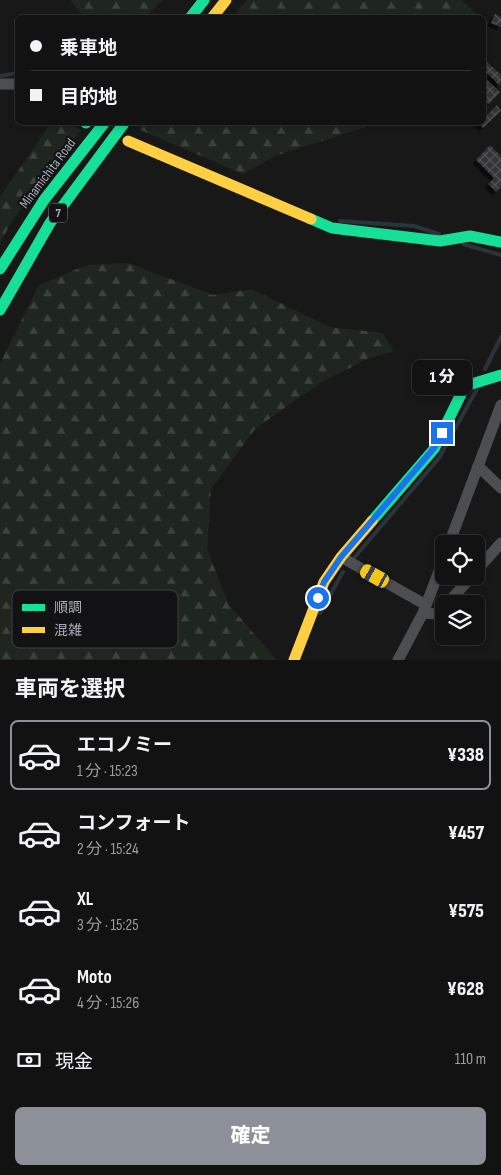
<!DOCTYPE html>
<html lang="ja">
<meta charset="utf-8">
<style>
body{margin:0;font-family:"Sofia Sans Condensed","Noto Sans JP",sans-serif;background:#1f2020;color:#f1f3f6;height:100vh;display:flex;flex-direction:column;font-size:19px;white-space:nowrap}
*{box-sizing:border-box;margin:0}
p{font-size:16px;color:#9c9e9f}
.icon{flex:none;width:28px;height:28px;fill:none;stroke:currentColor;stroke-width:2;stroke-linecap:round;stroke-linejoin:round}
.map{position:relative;height:660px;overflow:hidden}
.panel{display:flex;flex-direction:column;background:#121212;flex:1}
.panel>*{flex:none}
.guide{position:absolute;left:15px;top:15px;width:471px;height:110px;border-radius:8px;box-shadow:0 2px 8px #0003,0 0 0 1px #313232;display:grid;align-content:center;height:110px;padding:0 15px;background:#121212}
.tools{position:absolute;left:435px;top:535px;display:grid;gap:10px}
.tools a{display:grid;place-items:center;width:50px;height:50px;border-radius:8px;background:#121212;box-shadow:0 2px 8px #0003,0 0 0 1px #313232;font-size:25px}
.end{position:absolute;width:22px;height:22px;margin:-11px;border:6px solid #1a73e8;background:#fff;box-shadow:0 0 0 2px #fff}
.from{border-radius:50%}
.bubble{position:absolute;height:35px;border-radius:8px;background:#121212;box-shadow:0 2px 8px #0003,0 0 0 1px #313232;font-size:16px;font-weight:800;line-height:35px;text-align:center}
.car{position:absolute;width:15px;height:30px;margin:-15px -8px;border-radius:6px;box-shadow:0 0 4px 1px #0007;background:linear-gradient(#f5c518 24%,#345 0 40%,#f5c518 0 76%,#345 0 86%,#f5c518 0)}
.guide b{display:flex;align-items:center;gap:18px;height:48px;font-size:19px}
.guide b+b{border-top:1px solid #313232}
.guide i{width:12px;height:12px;background:#f1f3f6}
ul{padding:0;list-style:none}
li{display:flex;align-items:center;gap:15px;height:70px;margin:0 10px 8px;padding:0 5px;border:2px solid transparent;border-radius:8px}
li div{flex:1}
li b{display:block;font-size:19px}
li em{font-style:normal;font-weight:800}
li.selected{border-color:#8c9099}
li>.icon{width:45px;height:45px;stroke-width:1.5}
h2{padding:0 15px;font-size:22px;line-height:60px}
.pay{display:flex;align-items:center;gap:12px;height:55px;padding:0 15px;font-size:19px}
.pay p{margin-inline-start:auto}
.button{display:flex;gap:10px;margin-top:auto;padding:10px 15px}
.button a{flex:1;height:58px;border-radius:8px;background:#8c9099;color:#fff;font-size:20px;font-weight:800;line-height:58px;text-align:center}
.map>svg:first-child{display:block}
.forest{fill:url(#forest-firs)}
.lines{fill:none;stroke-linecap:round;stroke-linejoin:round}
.stream{stroke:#2b333b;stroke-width:4}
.building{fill:url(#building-cross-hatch);filter:url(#shadow)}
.street{stroke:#4c4e51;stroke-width:11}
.fast{stroke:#16e098;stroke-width:11}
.slow{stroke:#ffcf43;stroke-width:11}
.route{stroke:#1a73e8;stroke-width:6}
.labels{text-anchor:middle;stroke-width:4;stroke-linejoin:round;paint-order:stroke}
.shield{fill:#121215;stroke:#7c7f88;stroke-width:1}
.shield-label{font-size:12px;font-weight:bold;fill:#a9aeba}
.street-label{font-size:14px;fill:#a9aeba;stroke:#121215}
.key{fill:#121215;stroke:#3f4147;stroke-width:1}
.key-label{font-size:14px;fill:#a9aeba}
</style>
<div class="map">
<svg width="501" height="660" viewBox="0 0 501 660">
<defs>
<pattern id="forest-firs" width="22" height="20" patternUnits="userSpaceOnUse" patternTransform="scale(1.25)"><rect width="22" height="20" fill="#1e261f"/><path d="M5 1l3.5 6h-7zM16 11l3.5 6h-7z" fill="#3c433d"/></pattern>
<pattern id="building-cross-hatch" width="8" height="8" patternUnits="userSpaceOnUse" patternTransform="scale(1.25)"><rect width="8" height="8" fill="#363638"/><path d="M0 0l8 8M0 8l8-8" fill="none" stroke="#505153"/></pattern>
<filter id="shadow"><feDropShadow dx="-3.5" dy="3.5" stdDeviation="0" flood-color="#0009"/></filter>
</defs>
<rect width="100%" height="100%" fill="#181818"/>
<g class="forest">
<path d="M70,0H162L146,17L85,18Z"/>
<path d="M247,0H461L480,17H232Z"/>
<path d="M51,123H68L81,130L12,221L0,243V197Z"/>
<path d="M143,123V122L378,123L275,156L243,174L138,129Z"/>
<path d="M128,263L213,295L251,289L330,327L383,333L394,351L365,360L320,383L255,429L211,489L207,549L229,605L277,660H0V363L39,285L87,265Z"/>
</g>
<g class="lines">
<g class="stream">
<path d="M0,76L18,73"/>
<path d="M340,221L414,226L439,234"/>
<path d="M463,244L501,255"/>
<path d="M485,369L501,337"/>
<path d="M354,558L439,458L477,389"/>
<path d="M320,613L343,572"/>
</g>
</g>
<g class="building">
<path d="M495,14L501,17V27L491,23Z"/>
<path d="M485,60L501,75L500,86L484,70V62Z"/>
<path d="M484,77L500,92L489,104L484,100Z"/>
<path d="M497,105L501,111L483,128L478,122H484V118Z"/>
<path d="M490,145L501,156V187L496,192L488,184L494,178L476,160Z"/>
</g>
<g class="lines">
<g class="street">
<path d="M0,84H18"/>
<path d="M478,466L501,488"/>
<path d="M449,544L501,405"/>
<path d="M341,557L426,605"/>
<path d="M476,571L501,543"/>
<path d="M447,604L472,576"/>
<path d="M423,613L438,614L444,608"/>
<path d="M398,660L423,613L444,558"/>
</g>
<g class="fast">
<path d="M190,18L204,0"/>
<path d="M85,122L86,123"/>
<path d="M311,219L332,228L440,241L470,236L501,242"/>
<path d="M0,269L44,200L105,122"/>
<path d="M0,310L50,223L125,122"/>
<path d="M372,521L434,449L465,386L501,375"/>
</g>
<g class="slow">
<path d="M212,18L226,0"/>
<path d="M128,141L311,219"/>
<path d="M294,660L324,582L341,557L372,521"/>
</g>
</g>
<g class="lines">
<path class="route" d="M318,598L324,582L341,557L434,448L442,433"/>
</g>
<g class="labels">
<rect class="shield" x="49" y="203.5" width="18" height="19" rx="4"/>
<g class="shield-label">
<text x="58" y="217">7</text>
</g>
<g class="street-label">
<text transform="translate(47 173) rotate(-53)" y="5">Minamichita Road</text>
</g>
</g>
<rect x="12" y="590" width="166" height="58" rx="8" class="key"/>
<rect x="22" y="604" width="23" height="7" fill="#16e098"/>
<rect x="22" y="627" width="23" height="6" fill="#ffcf43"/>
<g class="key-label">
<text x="54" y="612">順調</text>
<text x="54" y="635">混雑</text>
</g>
</svg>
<div class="tools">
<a><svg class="icon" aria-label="locate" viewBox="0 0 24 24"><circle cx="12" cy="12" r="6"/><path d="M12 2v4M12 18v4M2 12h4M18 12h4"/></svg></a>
<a><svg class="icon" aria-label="layers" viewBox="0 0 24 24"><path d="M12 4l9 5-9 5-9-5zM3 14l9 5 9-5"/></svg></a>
</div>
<i class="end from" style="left:318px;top:598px"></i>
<i class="end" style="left:442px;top:433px"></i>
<div class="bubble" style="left:412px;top:360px;width:60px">1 分</div>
<i class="car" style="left:375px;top:576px;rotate:299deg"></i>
<div class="guide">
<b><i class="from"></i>乗車地</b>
<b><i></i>目的地</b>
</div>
</div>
<section class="panel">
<h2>車両を選択</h2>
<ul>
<li class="selected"><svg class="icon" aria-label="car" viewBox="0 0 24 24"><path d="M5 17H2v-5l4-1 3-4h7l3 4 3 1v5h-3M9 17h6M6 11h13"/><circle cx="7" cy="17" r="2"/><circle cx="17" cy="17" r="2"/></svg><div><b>エコノミー</b><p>1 分 · 15:23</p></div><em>¥338</em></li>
<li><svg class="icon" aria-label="car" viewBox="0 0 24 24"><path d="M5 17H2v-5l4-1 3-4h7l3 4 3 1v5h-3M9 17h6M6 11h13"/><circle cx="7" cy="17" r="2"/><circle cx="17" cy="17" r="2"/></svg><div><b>コンフォート</b><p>2 分 · 15:24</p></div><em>¥457</em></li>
<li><svg class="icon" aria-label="car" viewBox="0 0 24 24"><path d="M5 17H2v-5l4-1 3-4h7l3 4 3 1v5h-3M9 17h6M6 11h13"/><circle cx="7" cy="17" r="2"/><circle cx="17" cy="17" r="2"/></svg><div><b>XL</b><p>3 分 · 15:25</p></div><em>¥575</em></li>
<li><svg class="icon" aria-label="car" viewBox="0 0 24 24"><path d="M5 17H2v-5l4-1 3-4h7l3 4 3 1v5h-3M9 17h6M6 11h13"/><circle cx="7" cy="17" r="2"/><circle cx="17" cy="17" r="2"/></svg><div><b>Moto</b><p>4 分 · 15:26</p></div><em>¥628</em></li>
</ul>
<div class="pay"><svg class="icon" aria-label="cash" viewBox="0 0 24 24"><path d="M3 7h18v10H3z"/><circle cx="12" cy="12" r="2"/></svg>現金<p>110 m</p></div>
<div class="button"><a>確定</a></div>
</section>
